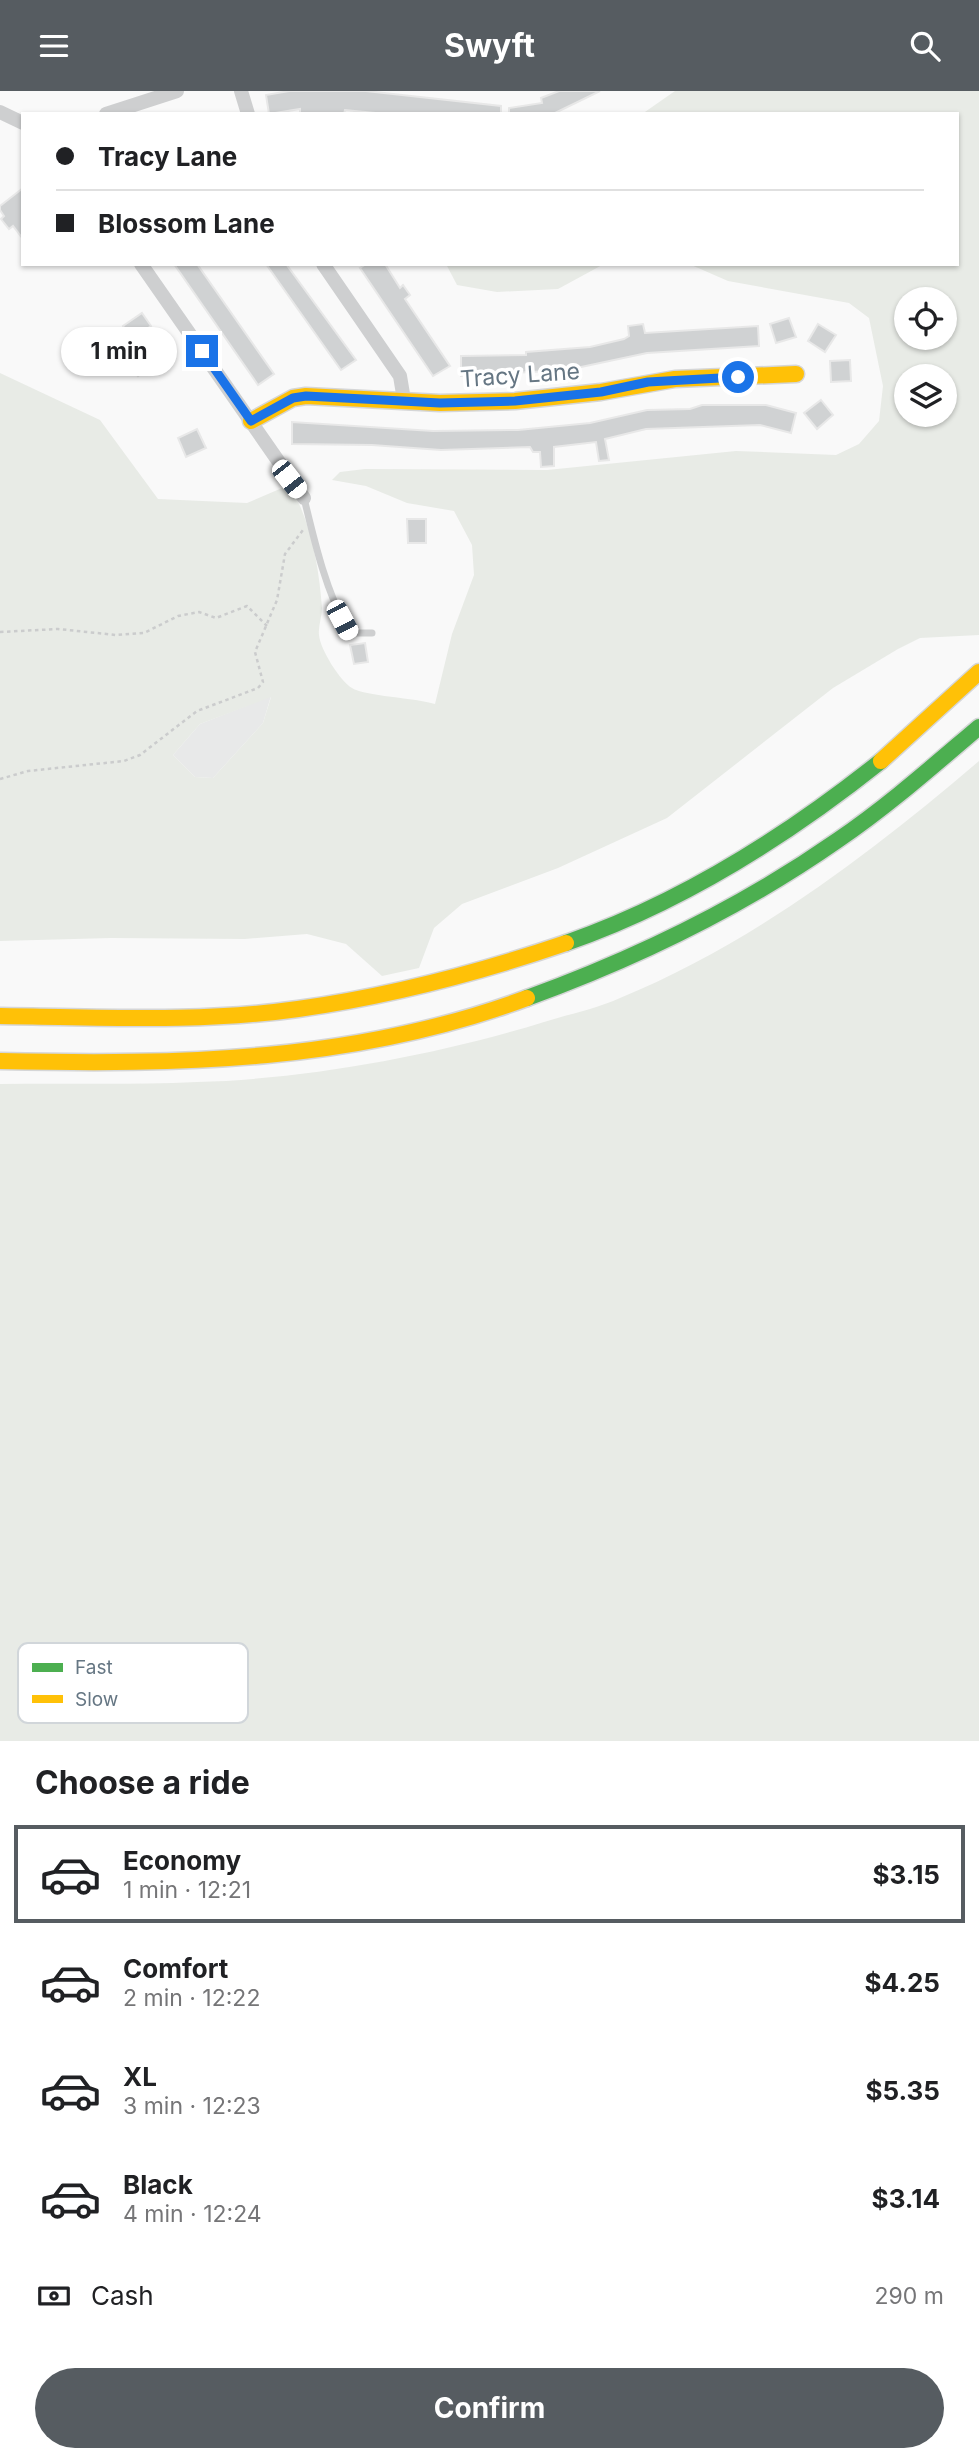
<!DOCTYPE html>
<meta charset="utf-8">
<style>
body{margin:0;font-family:Inter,sans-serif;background:#f6f6f6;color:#202124;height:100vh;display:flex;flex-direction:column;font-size:26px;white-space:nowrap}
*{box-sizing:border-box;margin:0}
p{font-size:23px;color:#757577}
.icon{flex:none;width:38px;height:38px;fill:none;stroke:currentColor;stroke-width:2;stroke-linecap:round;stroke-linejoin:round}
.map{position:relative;height:1650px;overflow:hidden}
.side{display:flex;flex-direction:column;background:#fff;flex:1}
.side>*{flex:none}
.guide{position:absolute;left:21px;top:21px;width:938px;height:154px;border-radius:0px;box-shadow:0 2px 5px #0004;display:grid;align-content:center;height:154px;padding:0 35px;background:#fff}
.buttons{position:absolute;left:894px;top:196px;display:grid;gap:14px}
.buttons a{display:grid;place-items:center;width:63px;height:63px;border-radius:50%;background:#fff;box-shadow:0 2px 5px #0004;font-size:35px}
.end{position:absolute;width:32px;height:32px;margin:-16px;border:9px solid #1a73e8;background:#fff;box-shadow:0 0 0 4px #fff}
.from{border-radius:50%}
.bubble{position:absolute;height:49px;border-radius:24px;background:#fff;box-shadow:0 2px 5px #0004;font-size:23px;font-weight:700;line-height:49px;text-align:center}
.car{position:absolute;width:21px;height:42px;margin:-21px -10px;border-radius:9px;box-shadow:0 0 5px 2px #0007;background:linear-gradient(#fff 24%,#345 0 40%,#fff 0 76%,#345 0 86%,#fff 0)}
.guide b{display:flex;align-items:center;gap:24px;height:66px;font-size:26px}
.guide b+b{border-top:2px solid #e0e0e0}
.guide i{width:18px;height:18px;background:#202124}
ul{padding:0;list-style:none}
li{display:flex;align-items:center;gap:21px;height:98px;margin:0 14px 10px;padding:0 21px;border:4px solid transparent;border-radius:0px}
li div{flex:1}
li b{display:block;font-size:26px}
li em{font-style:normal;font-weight:700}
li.on{border-color:#565c61}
li>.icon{width:63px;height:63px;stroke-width:1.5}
h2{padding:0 35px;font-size:32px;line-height:84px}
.pay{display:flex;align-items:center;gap:18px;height:77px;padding:0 35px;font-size:26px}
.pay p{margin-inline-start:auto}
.cta{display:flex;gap:14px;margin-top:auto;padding:14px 35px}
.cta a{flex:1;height:80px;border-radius:42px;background:#565c61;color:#fff;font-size:28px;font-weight:700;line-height:80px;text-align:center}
header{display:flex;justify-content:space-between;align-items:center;height:91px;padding:0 35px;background:#565c61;color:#fff;font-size:32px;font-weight:700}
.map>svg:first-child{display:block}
.built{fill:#e8e9e9}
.green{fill:#e8ebe6;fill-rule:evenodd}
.building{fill:#d0d2d3;stroke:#e8e8e8;stroke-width:2}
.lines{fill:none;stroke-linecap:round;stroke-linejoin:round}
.fast-casing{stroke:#d5d6d7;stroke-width:19}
.slow-casing{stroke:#d5d6d7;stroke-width:19}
.path{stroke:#cbcccd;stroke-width:2.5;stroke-dasharray:3.5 3.5;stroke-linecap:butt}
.lane{stroke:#cecfd0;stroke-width:7}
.street{stroke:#cecfd0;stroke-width:14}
.fast{stroke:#4caf50;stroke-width:16}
.slow{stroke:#ffc107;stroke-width:16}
.route{stroke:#1a73e8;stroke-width:9}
.labels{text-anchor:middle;stroke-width:7;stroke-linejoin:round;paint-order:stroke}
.street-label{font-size:23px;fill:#657683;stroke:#fff}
.key{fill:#fff;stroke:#d1d6da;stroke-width:2}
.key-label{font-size:19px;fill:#657683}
</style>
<header><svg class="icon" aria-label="menu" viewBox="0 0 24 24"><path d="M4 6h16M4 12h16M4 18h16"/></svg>Swyft<svg class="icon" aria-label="search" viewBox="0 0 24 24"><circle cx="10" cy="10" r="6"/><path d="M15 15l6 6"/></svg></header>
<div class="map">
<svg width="979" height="1650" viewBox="0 0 979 1650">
<rect width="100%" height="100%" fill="#f9f9f9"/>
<path class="built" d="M271,605L263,632L213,687L195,686L173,664L200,633Z"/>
<g class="green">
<path d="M675,0H979V544L920,547L898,558L833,597L667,727L558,777L462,813L434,837L419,877L382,885L346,853L307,843L245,848L111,847L0,850V282L100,329L158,408L247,412L289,394C311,429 319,476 322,517C322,526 318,535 319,544C320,558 340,590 352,597C364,605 416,607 435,613L452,543L474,484L472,454L454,420L407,412L366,395L332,389L340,381L365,378L547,379L736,360L836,364L859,353L879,330L883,295L869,227L849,212L728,190L689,173H957V23H642ZM906,208H945V247H906ZM906,285H945V324H906ZM271,606L263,632L213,687L195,686L173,664L200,633Z"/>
<path d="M446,173H604L558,198L497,201L457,194Z"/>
<path d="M979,670V1650H0V993C66,992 132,994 197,991C308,988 438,964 544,931C569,923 596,918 620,907C753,852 870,763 979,670Z"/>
</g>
<g class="building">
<path d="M289,0H366L501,15V23H386L345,19L344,23H300V18L269,23L266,4Z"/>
<path d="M559,0H600L553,23H509V17L542,12L541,7Z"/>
<path d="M23,97V148L13,135L9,138L1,128L4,125L0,119V115Z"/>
<path d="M174,173H197L274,283L258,294Z"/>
<path d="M266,173H286L356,269L341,279Z"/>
<path d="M366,173H385L400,197L403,194L410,204L405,208L450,275L433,285L360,177Z"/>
<path d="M142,222L151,235L147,238L169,268L148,283L146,279L138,285L129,274L142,264L123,235Z"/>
<path d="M789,227L796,246L776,252L770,233Z"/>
<path d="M643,233L645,242L758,235L759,255L647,262L567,279L461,285V265L526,264V261L590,256L624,248L629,245L628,235Z"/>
<path d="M818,233L836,244L825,261L808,250Z"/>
<path d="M850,269L851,290L831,291L830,270Z"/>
<path d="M821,309L833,324L817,338L804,322Z"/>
<path d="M702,314H766L796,322L791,342L760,334L646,338L605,348L609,369L599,370L596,351L554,356V375L541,376L540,361H533L530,356L441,359L372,354L292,353V331L433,340L518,339L590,332L647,319L690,318Z"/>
<path d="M197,338L206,357L186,366L178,347Z"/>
<path d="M407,428H426V452H408Z"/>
<path d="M365,552L368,571L354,573L350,554Z"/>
</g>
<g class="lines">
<g class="fast-casing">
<g id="fast">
<path d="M566,852C681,812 787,745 881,670"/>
<path d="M527,907C637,867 742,816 838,749C888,715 933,675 979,636"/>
</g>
</g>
<g class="slow-casing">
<g id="slow">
<path d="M251,330L293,307L306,305L440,312L515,310L601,301L675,288L796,283"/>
<path d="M881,670L979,581"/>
<path d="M0,925C99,926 200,932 298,918C390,905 478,882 566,852"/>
<path d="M0,970C181,974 355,971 527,907"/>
</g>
</g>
<g class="path">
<path d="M0,541L58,538L116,544L144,542L178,525L199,521L216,527L247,515L267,535"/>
<path d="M0,688L28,680L124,670L140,664L197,620L258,597L263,591L255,561L277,509L285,463L303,439"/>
</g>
<path class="lane" d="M304,407C315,453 326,500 349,542H372"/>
<g class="street">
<path d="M241,0L248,23"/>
<path d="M0,21L23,32"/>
<path d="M106,23L177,0"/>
<path d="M141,173L304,407"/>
<path d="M323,173L400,285L404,309"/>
</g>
<use href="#fast" class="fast"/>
<use href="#slow" class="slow"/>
</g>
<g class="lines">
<path class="route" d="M202,260L251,330L293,307L306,305L440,312L515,310L601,301L648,291L738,286"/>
</g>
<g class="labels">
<g class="street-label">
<text transform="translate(520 284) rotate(-4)" y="8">Tracy Lane</text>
</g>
</g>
<rect x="18" y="1552" width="230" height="80" rx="10" class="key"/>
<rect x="32" y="1572" width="31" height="9" fill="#4caf50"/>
<rect x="32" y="1604" width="31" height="8" fill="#ffc107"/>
<g class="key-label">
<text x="75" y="1583">Fast</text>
<text x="75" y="1615">Slow</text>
</g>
</svg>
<div class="buttons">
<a><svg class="icon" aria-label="locate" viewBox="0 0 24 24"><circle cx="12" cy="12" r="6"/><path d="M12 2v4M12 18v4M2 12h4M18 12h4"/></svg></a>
<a><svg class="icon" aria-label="layers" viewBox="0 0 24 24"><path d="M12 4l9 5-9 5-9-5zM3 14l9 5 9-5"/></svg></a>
</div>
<i class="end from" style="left:738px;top:286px"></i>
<i class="end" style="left:202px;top:260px"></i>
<div class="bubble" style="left:61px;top:236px;width:116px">1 min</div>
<i class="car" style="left:289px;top:388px;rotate:142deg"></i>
<i class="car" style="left:342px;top:529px;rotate:152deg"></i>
<div class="guide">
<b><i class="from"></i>Tracy Lane</b>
<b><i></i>Blossom Lane</b>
</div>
</div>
<section class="side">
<h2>Choose a ride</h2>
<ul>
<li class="on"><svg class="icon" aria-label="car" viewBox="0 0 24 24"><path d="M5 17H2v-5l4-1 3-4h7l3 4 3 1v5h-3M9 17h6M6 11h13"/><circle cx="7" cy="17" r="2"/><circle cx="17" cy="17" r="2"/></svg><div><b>Economy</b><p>1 min · 12:21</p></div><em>$3.15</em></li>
<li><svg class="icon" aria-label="car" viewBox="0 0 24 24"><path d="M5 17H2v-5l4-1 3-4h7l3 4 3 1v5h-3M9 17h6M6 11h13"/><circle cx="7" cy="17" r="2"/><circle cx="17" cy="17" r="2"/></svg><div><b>Comfort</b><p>2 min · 12:22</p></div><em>$4.25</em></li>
<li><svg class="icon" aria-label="car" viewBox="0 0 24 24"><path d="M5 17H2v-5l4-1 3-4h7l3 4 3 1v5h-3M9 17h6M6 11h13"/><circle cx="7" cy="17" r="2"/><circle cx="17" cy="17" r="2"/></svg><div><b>XL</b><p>3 min · 12:23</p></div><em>$5.35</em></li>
<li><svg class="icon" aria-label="car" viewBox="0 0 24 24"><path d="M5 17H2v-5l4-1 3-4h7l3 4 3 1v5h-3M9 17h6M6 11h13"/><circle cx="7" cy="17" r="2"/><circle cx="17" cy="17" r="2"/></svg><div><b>Black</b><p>4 min · 12:24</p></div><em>$3.14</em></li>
</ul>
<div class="pay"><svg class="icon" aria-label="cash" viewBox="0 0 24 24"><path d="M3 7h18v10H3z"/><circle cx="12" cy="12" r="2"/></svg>Cash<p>290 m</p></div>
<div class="cta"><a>Confirm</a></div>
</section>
